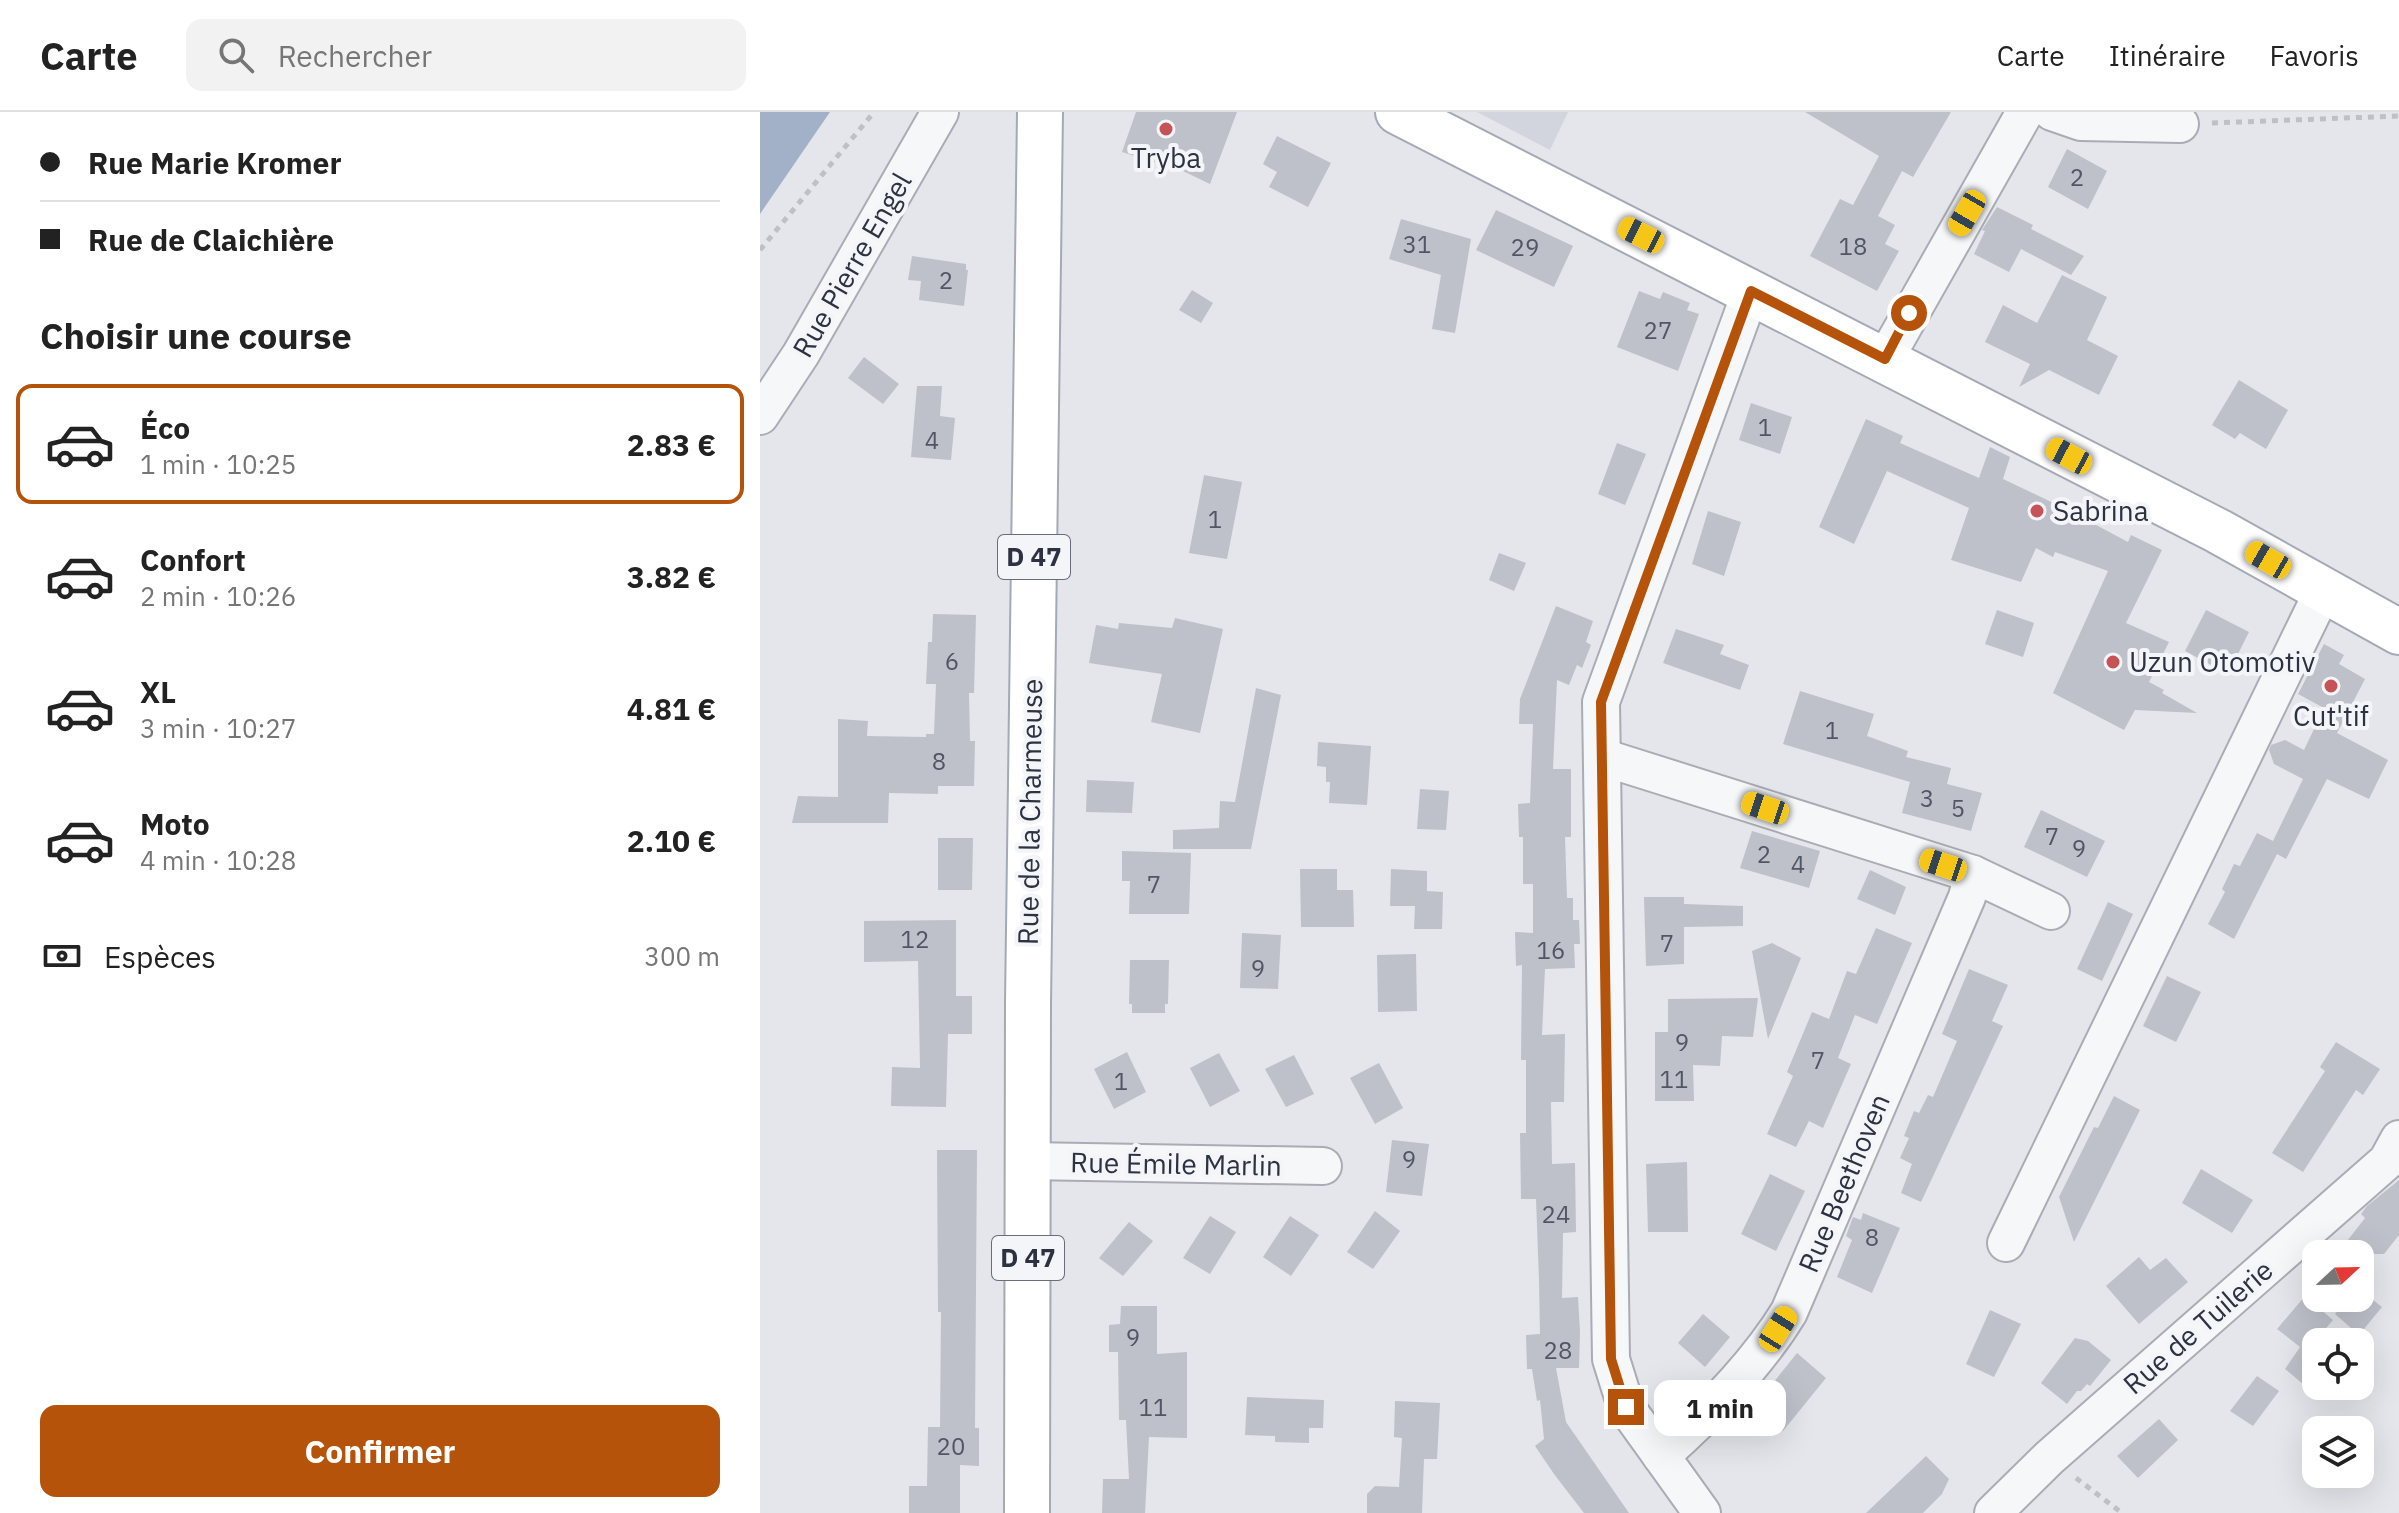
<!DOCTYPE html>
<html lang="fr">
<meta charset="utf-8">
<style>
body{margin:0;font-family:"IBM Plex Sans",sans-serif;background:#f2f2f2;color:#222;height:100vh;display:flex;flex-direction:column;font-size:30px;white-space:nowrap}
*{box-sizing:border-box;margin:0}
p{font-size:26px;color:#767676}
.icon{flex:none;width:44px;height:44px;fill:none;stroke:currentColor;stroke-width:2;stroke-linecap:round;stroke-linejoin:round}
.map{position:relative;flex:1;overflow:hidden}
.panel{display:flex;flex-direction:column;background:#fff;width:760px}
.panel>*{flex:none}
.hud{display:grid;align-content:center;height:176px;padding:0 40px;background:#fff}
.needle{width:52px;rotate:68deg}
.controls{position:absolute;left:1542px;top:1128px;display:grid;gap:16px}
.controls a{display:grid;place-items:center;width:72px;height:72px;border-radius:16px;background:#fff;box-shadow:0 8px 32px #0002;font-size:40px}
.end{position:absolute;width:36px;height:36px;margin:-18px;border:10px solid #b45309;background:#fff;box-shadow:0 0 0 4px #fff}
.from{border-radius:50%}
.bubble{position:absolute;height:56px;border-radius:16px;background:#fff;box-shadow:0 8px 32px #0002;font-size:26px;font-weight:700;line-height:56px;text-align:center}
.car{position:absolute;width:24px;height:48px;margin:-24px -12px;border-radius:10px;box-shadow:0 0 6px 2px #0007;background:linear-gradient(#f5c518 24%,#345 0 40%,#f5c518 0 76%,#345 0 86%,#f5c518 0)}
.hud b{display:flex;align-items:center;gap:28px;height:76px;font-size:30px}
.hud b+b{border-top:2px solid #e0e0e0}
.hud i{width:20px;height:20px;background:#222}
ul{padding:0;list-style:none}
li{display:flex;align-items:center;gap:24px;height:120px;margin:0 16px 12px;padding:0 24px;border:4px solid transparent;border-radius:16px}
li div{flex:1}
li b{display:block;font-size:30px}
li em{font-style:normal;font-weight:700}
li.selected{border-color:#b45309}
li>.icon{width:72px;height:72px;stroke-width:1.5}
h2{padding:0 40px;font-size:36px;line-height:96px}
.pay{display:flex;align-items:center;gap:20px;height:88px;padding:0 40px;font-size:30px}
.pay p{margin-inline-start:auto}
.action{display:flex;gap:16px;margin-top:auto;padding:16px 40px}
.action a{flex:1;height:92px;border-radius:16px;background:#b45309;color:#fff;font-size:32px;font-weight:700;line-height:92px;text-align:center}
header{display:flex;align-items:center;gap:48px;box-sizing:border-box;height:112px;padding:0 40px;background:#fff;border-bottom:2px solid #e0e0e0}
header strong{font-size:38px}
nav{display:flex;gap:44px;margin-inline-start:auto;font-size:28px}
.search{width:560px;height:72px;background:#f2f2f2;display:flex;align-items:center;gap:20px;box-sizing:border-box;padding:0 28px;border-radius:16px;color:#767676;font-size:30px}
main{display:flex;flex:1;min-height:0}
.map>svg:first-child{display:block}
.built{fill:#d2d5dd}
.water{fill:#a2b0c8}
.building{fill:#bec1ca}
.lines{fill:none;stroke-linecap:round;stroke-linejoin:round}
.minor-casing{stroke:#a9acb5;stroke-width:40}
.major-casing{stroke:#a4a9b6;stroke-width:48}
.path{stroke:#bec0c6;stroke-width:5;stroke-dasharray:6 6;stroke-linecap:butt}
.minor{stroke:#f6f7f9;stroke-width:36}
.major{stroke:#fff;stroke-width:44}
.route{stroke:#b45309;stroke-width:10}
.poi-dot{fill:#c65357;stroke:#f4f5f8;stroke-width:3}
.labels{text-anchor:middle;stroke-width:8;stroke-linejoin:round;paint-order:stroke}
.number-label{font-size:24px;fill:#515664}
.shield{fill:#f4f5f8;stroke:#696c79;stroke-width:2}
.shield-label{font-size:26px;font-weight:bold;fill:#2d3242}
.poi-label{font-size:28px;fill:#2d3242;stroke:#f4f5f8}
.street-label{font-size:28px;fill:#2d3242;stroke:#f4f5f8}
</style>
<header>
<strong>Carte</strong>
<div class="search"><svg class="icon" aria-label="search" viewBox="0 0 24 24"><circle cx="10" cy="10" r="6"/><path d="M15 15l6 6"/></svg>Rechercher</div>
<nav><a>Carte</a><a>Itinéraire</a><a>Favoris</a></nav>
</header>
<main>
<section class="panel">
<div class="hud">
<b><i class="from"></i>Rue Marie Kromer</b>
<b><i></i>Rue de Claichière</b>
</div>
<h2>Choisir une course</h2>
<ul>
<li class="selected"><svg class="icon" aria-label="car" viewBox="0 0 24 24"><path d="M5 17H2v-5l4-1 3-4h7l3 4 3 1v5h-3M9 17h6M6 11h13"/><circle cx="7" cy="17" r="2"/><circle cx="17" cy="17" r="2"/></svg><div><b>Éco</b><p>1 min · 10:25</p></div><em>2.83 €</em></li>
<li><svg class="icon" aria-label="car" viewBox="0 0 24 24"><path d="M5 17H2v-5l4-1 3-4h7l3 4 3 1v5h-3M9 17h6M6 11h13"/><circle cx="7" cy="17" r="2"/><circle cx="17" cy="17" r="2"/></svg><div><b>Confort</b><p>2 min · 10:26</p></div><em>3.82 €</em></li>
<li><svg class="icon" aria-label="car" viewBox="0 0 24 24"><path d="M5 17H2v-5l4-1 3-4h7l3 4 3 1v5h-3M9 17h6M6 11h13"/><circle cx="7" cy="17" r="2"/><circle cx="17" cy="17" r="2"/></svg><div><b>XL</b><p>3 min · 10:27</p></div><em>4.81 €</em></li>
<li><svg class="icon" aria-label="car" viewBox="0 0 24 24"><path d="M5 17H2v-5l4-1 3-4h7l3 4 3 1v5h-3M9 17h6M6 11h13"/><circle cx="7" cy="17" r="2"/><circle cx="17" cy="17" r="2"/></svg><div><b>Moto</b><p>4 min · 10:28</p></div><em>2.10 €</em></li>
</ul>
<div class="pay"><svg class="icon" aria-label="cash" viewBox="0 0 24 24"><path d="M3 7h18v10H3z"/><circle cx="12" cy="12" r="2"/></svg>Espèces<p>300 m</p></div>
<div class="action"><a>Confirmer</a></div>
</section>
<div class="map">
<svg width="1639" height="1401" viewBox="0 0 1639 1401">
<rect width="100%" height="100%" fill="#e4e6eb"/>
<path class="built" d="M717,0H808L790,38Z"/>
<path class="water" d="M0,0H70L0,102Z"/>
<g class="building">
<path d="M376,0H477L450,72L423,59L362,40Z"/>
<path d="M1045,0H1191L1153,65L1142,59L1118,104L1135,113L1125,132L1139,139L1117,179L1050,144L1080,87L1093,93L1119,44Z"/>
<path d="M517,24L571,51L548,95L509,75L517,60L503,52Z"/>
<path d="M1307,37L1347,59L1328,97L1288,75Z"/>
<path d="M1237,95L1273,113L1271,117L1324,144L1311,163L1261,137L1249,160L1214,142L1225,119L1222,118Z"/>
<path d="M736,98L813,134L794,175L716,138Z"/>
<path d="M641,107L711,127L695,221L672,217L681,163L629,147Z"/>
<path d="M152,144L206,152V158H208L204,194L159,188L161,169L148,168Z"/>
<path d="M1302,163L1347,185L1327,228L1358,244L1339,283L1289,258L1259,275L1270,252L1225,230L1243,193L1277,211Z"/>
<path d="M432,178L453,191L441,211L419,198Z"/>
<path d="M879,179L900,187L903,180L930,191L927,198L939,202L918,259L857,235Z"/>
<path d="M104,245L139,272L123,292L88,266Z"/>
<path d="M1479,268L1528,298L1506,337L1480,321L1475,327L1452,313Z"/>
<path d="M157,274H182L180,304L195,306L191,348L151,345Z"/>
<path d="M991,291L1032,305L1020,342L979,328Z"/>
<path d="M1106,307L1143,324L1140,331L1219,366L1230,335L1250,345L1243,367L1308,398L1368,430L1371,423L1402,438L1366,511L1409,530L1389,570L1404,578L1402,581L1437,601L1375,598L1364,618L1293,581L1348,459L1295,440L1293,445L1276,436L1261,470L1191,448L1209,396L1127,359L1094,432L1059,415Z"/>
<path d="M857,331L886,342L865,393L838,382Z"/>
<path d="M444,363L482,370L467,447L429,441Z"/>
<path d="M948,399L981,410L964,464L932,452Z"/>
<path d="M739,441L766,451L754,479L729,468Z"/>
<path d="M796,494L833,509L826,530L831,533L822,556L817,553L809,573L797,568L793,657H811V725H805L807,786H813V808H819L820,832H814L815,856L785,857L782,923L805,922L804,990H791L792,1052L815,1051L816,1120L803,1121L802,1186L818,1185L820,1220L819,1256H796L806,1310L869,1401H824L794,1362L775,1334L784,1327L780,1288L777,1289L772,1257H767L766,1223L780,1222L779,1168L776,1087H761L760,1021H766V948H761L762,853L756,854L755,820L773,821V772H763V725H759L758,692L770,691L773,612H759L760,587Z"/>
<path d="M1237,498L1274,511L1263,545L1225,532Z"/>
<path d="M1446,498L1489,520L1468,562L1425,539Z"/>
<path d="M173,502L216,503L214,581H209L210,629H215L214,674H178V682L129,681L128,711H32L38,684L78,685V607L108,609L107,624L166,625V622H174L176,572H166L168,530H172Z"/>
<path d="M415,506L463,517L440,621L391,610L402,562L329,551L336,513L358,517L359,511L412,516Z"/>
<path d="M916,517L964,533L960,542L989,553L980,578L903,551Z"/>
<path d="M1564,532L1584,543L1579,552L1605,567L1577,621L1628,648L1609,687L1567,667L1526,747L1517,742L1474,827L1448,812L1465,780L1462,777L1474,752L1480,754L1497,721L1513,729L1543,667L1514,652L1509,638L1511,633L1525,628L1544,638L1564,596L1538,582Z"/>
<path d="M496,576L521,583L491,737H413V718L459,716L460,689L475,690Z"/>
<path d="M1040,579L1114,602L1107,624L1148,639L1146,645L1191,656L1187,672L1222,681L1211,719L1142,701L1150,670L1023,632Z"/>
<path d="M558,630L611,634L607,693L569,691L570,670H566V655L557,654Z"/>
<path d="M327,668L374,670L372,701L326,700Z"/>
<path d="M660,677L689,679L686,718L657,717Z"/>
<path d="M1281,698L1345,729L1327,765L1264,735Z"/>
<path d="M992,719L1060,739L1049,776L980,756Z"/>
<path d="M178,726H213L212,778H178Z"/>
<path d="M362,739L431,741L429,802H369L370,769H362Z"/>
<path d="M540,757H577V778H593L594,815H541Z"/>
<path d="M631,757L667,759V779L683,780L682,817H654L655,794H630Z"/>
<path d="M1110,758L1146,775L1135,803L1097,787Z"/>
<path d="M884,785H924V792L983,794V814L924,815V852L886,854Z"/>
<path d="M1348,790L1373,802L1342,869L1317,857Z"/>
<path d="M196,808V884H212V922H188L186,995L131,994L132,955L160,956L158,849L104,850V809Z"/>
<path d="M1116,816L1152,831L1117,912L1095,903L1078,946L1091,952L1063,1016L1049,1009L1036,1035L1007,1022L1033,964L1027,960L1052,900L1069,907L1087,859L1096,862Z"/>
<path d="M482,821L521,823L518,877L480,876Z"/>
<path d="M1012,831L1041,846L1008,927L992,839Z"/>
<path d="M656,842L657,899L618,900L617,843Z"/>
<path d="M370,848H409L408,892H405V901H372V892H369Z"/>
<path d="M1209,857L1248,873L1232,909L1243,914L1161,1090L1141,1081L1152,1052L1140,1046L1149,1026L1144,1024L1154,999L1159,1001L1168,983L1173,985L1197,929L1182,922Z"/>
<path d="M1407,864L1441,880L1416,930L1383,914Z"/>
<path d="M998,886L993,925L962,924L960,954L933,953L934,989H895V920H908V887Z"/>
<path d="M1576,930L1620,957L1603,983L1596,978L1543,1060L1512,1041L1565,959L1560,955Z"/>
<path d="M367,940L386,980L354,997L334,957Z"/>
<path d="M459,941L480,979L450,995L430,956Z"/>
<path d="M534,943L554,982L526,995L505,957Z"/>
<path d="M619,951L643,996L615,1012L590,966Z"/>
<path d="M1354,984L1380,998L1314,1130L1299,1085L1334,1015L1338,1016Z"/>
<path d="M632,1028L669,1032L662,1084L626,1080Z"/>
<path d="M177,1038H217L215,1316H219V1354L200,1353V1401H149V1374H167L168,1315H180L181,1200H178Z"/>
<path d="M927,1050L928,1120H888L886,1052Z"/>
<path d="M1441,1057L1493,1088L1472,1121L1422,1091Z"/>
<path d="M1010,1062L1045,1079L1016,1139L981,1122Z"/>
<path d="M1639,1068V1123L1624,1142H1577L1605,1106L1601,1102L1607,1094Z"/>
<path d="M615,1099L640,1119L613,1157L587,1140Z"/>
<path d="M1103,1101L1140,1116L1112,1181L1077,1165L1092,1128L1086,1124L1093,1105L1101,1108Z"/>
<path d="M450,1104L476,1120L450,1162L423,1146Z"/>
<path d="M530,1104L559,1123L531,1164L503,1145Z"/>
<path d="M369,1110L393,1129L363,1164L339,1146Z"/>
<path d="M1379,1145L1390,1158L1406,1146L1428,1170L1379,1212L1346,1174Z"/>
<path d="M1600,1178L1622,1195L1599,1223L1575,1202L1588,1186H1600Z"/>
<path d="M1545,1184L1573,1208L1556,1228V1283L1525,1257L1540,1235L1517,1217Z"/>
<path d="M361,1194H397V1242L427,1240V1326L389,1325L385,1401H342L343,1367H369L366,1308H359L358,1240H349V1213L360,1212Z"/>
<path d="M1230,1198L1261,1212L1234,1265L1206,1252Z"/>
<path d="M943,1202L970,1225L945,1255L918,1231Z"/>
<path d="M1315,1226L1328,1229L1351,1248L1330,1274L1327,1272L1321,1279H1317L1307,1292L1281,1271Z"/>
<path d="M1037,1241L1066,1266L1023,1319L994,1295Z"/>
<path d="M1497,1264L1519,1279L1493,1314L1470,1299Z"/>
<path d="M487,1285L564,1288L563,1316H549V1331L515,1330V1324L485,1323Z"/>
<path d="M635,1289L680,1291L677,1347H664L662,1401H607V1382L615,1374L639,1375L642,1326L634,1325Z"/>
<path d="M1399,1307L1418,1328L1378,1366L1357,1344Z"/>
<path d="M1166,1344L1189,1367L1182,1382L1163,1401H1106Z"/>
</g>
<g class="lines">
<g class="minor-casing">
<g id="minor">
<path d="M1292,0L1321,10L1420,12"/>
<path d="M1125,247L1265,0"/>
<path d="M0,304L41,242L180,0"/>
<path d="M842,645L1213,762L1291,799"/>
<path d="M268,1049L563,1054"/>
<path d="M1246,1131L1563,479"/>
<path d="M901,1344C948,1302 996,1254 1029,1200L1207,785L1213,762"/>
<path d="M942,1401L866,1295L851,1247L841,590L991,179"/>
<path d="M1233,1401L1289,1346L1627,1049L1639,1027"/>
</g>
</g>
<g class="major-casing">
<g id="major">
<path d="M638,0L1458,419L1639,520"/>
<path d="M267,1401L268,891L280,0"/>
</g>
</g>
<g class="path">
<path d="M1452,11L1639,4"/>
<path d="M0,138L114,0"/>
<path d="M1316,1366L1362,1401"/>
</g>
<use href="#minor" class="minor"/>
<use href="#major" class="major"/>
</g>
<g class="lines">
<path class="route" d="M866,1295L851,1247L841,590L991,179L1125,247L1149,201"/>
</g>
<g class="poi-dot">
<circle cx="406" cy="17" r="8"/>
<circle cx="1277" cy="399" r="8"/>
<circle cx="1353" cy="550" r="8"/>
<circle cx="1571" cy="574" r="8"/>
</g>
<g class="labels">
<g class="number-label">
<text x="1317" y="74">2</text>
<text x="657" y="141">31</text>
<text x="1093" y="143">18</text>
<text x="765" y="144">29</text>
<text x="186" y="177">2</text>
<text x="898" y="227">27</text>
<text x="1005" y="324">1</text>
<text x="172" y="337">4</text>
<text x="455" y="416">1</text>
<text x="192" y="558">6</text>
<text x="1072" y="627">1</text>
<text x="179" y="658">8</text>
<text x="1167" y="695">3</text>
<text x="1198" y="705">5</text>
<text x="1292" y="733">7</text>
<text x="1319" y="745">9</text>
<text x="1004" y="751">2</text>
<text x="1038" y="761">4</text>
<text x="394" y="781">7</text>
<text x="155" y="836">12</text>
<text x="907" y="840">7</text>
<text x="791" y="847">16</text>
<text x="498" y="865">9</text>
<text x="922" y="939">9</text>
<text x="1058" y="957">7</text>
<text x="914" y="976">11</text>
<text x="361" y="978">1</text>
<text x="649" y="1056">9</text>
<text x="796" y="1111">24</text>
<text x="1112" y="1134">8</text>
<text x="373" y="1234">9</text>
<text x="798" y="1247">28</text>
<text x="393" y="1304">11</text>
<text x="191" y="1343">20</text>
</g>
<g class="shield">
<rect x="238" y="423" width="72" height="44" rx="6"/>
<rect x="232" y="1124" width="72" height="44" rx="6"/>
</g>
<g class="shield-label">
<text x="274" y="454">D 47</text>
<text x="268" y="1155">D 47</text>
</g>
<g class="poi-label">
<text x="406" y="56">Tryba</text>
<text x="1293" y="409" text-anchor="start">Sabrina</text>
<text x="1369" y="560" text-anchor="start">Uzun Otomotiv</text>
<text x="1571" y="614">Cut'tif</text>
</g>
<g class="street-label">
<text transform="translate(92 153) rotate(-60)" y="10">Rue Pierre Engel</text>
<text transform="translate(270 700) rotate(-89)" y="10">Rue de la Charmeuse</text>
<text transform="translate(416 1052) rotate(1)" y="10">Rue Émile Marlin</text>
<text transform="translate(1084 1071) rotate(-67)" y="10">Rue Beethoven</text>
<text transform="translate(1438 1215) rotate(-41)" y="10">Rue de Tuilerie</text>
</g>
</g>
</svg>
<div class="controls">
<a><svg class="needle" viewBox="-14 -14 28 28"><path d="M0-13l5 13h-10z" fill="#e53935"/><path d="M0 13l5-13h-10z" fill="#767676"/></svg></a>
<a><svg class="icon" aria-label="locate" viewBox="0 0 24 24"><circle cx="12" cy="12" r="6"/><path d="M12 2v4M12 18v4M2 12h4M18 12h4"/></svg></a>
<a><svg class="icon" aria-label="layers" viewBox="0 0 24 24"><path d="M12 4l9 5-9 5-9-5zM3 14l9 5 9-5"/></svg></a>
</div>
<i class="end from" style="left:1149px;top:201px"></i>
<i class="end" style="left:866px;top:1295px"></i>
<div class="bubble" style="left:894px;top:1268px;width:132px">1 min</div>
<i class="car" style="left:1207px;top:101px;rotate:210deg"></i>
<i class="car" style="left:881px;top:123px;rotate:297deg"></i>
<i class="car" style="left:1309px;top:344px;rotate:298deg"></i>
<i class="car" style="left:1508px;top:448px;rotate:300deg"></i>
<i class="car" style="left:1005px;top:696px;rotate:288deg"></i>
<i class="car" style="left:1183px;top:753px;rotate:288deg"></i>
<i class="car" style="left:1018px;top:1217px;rotate:32deg"></i>
</div>
</main>
